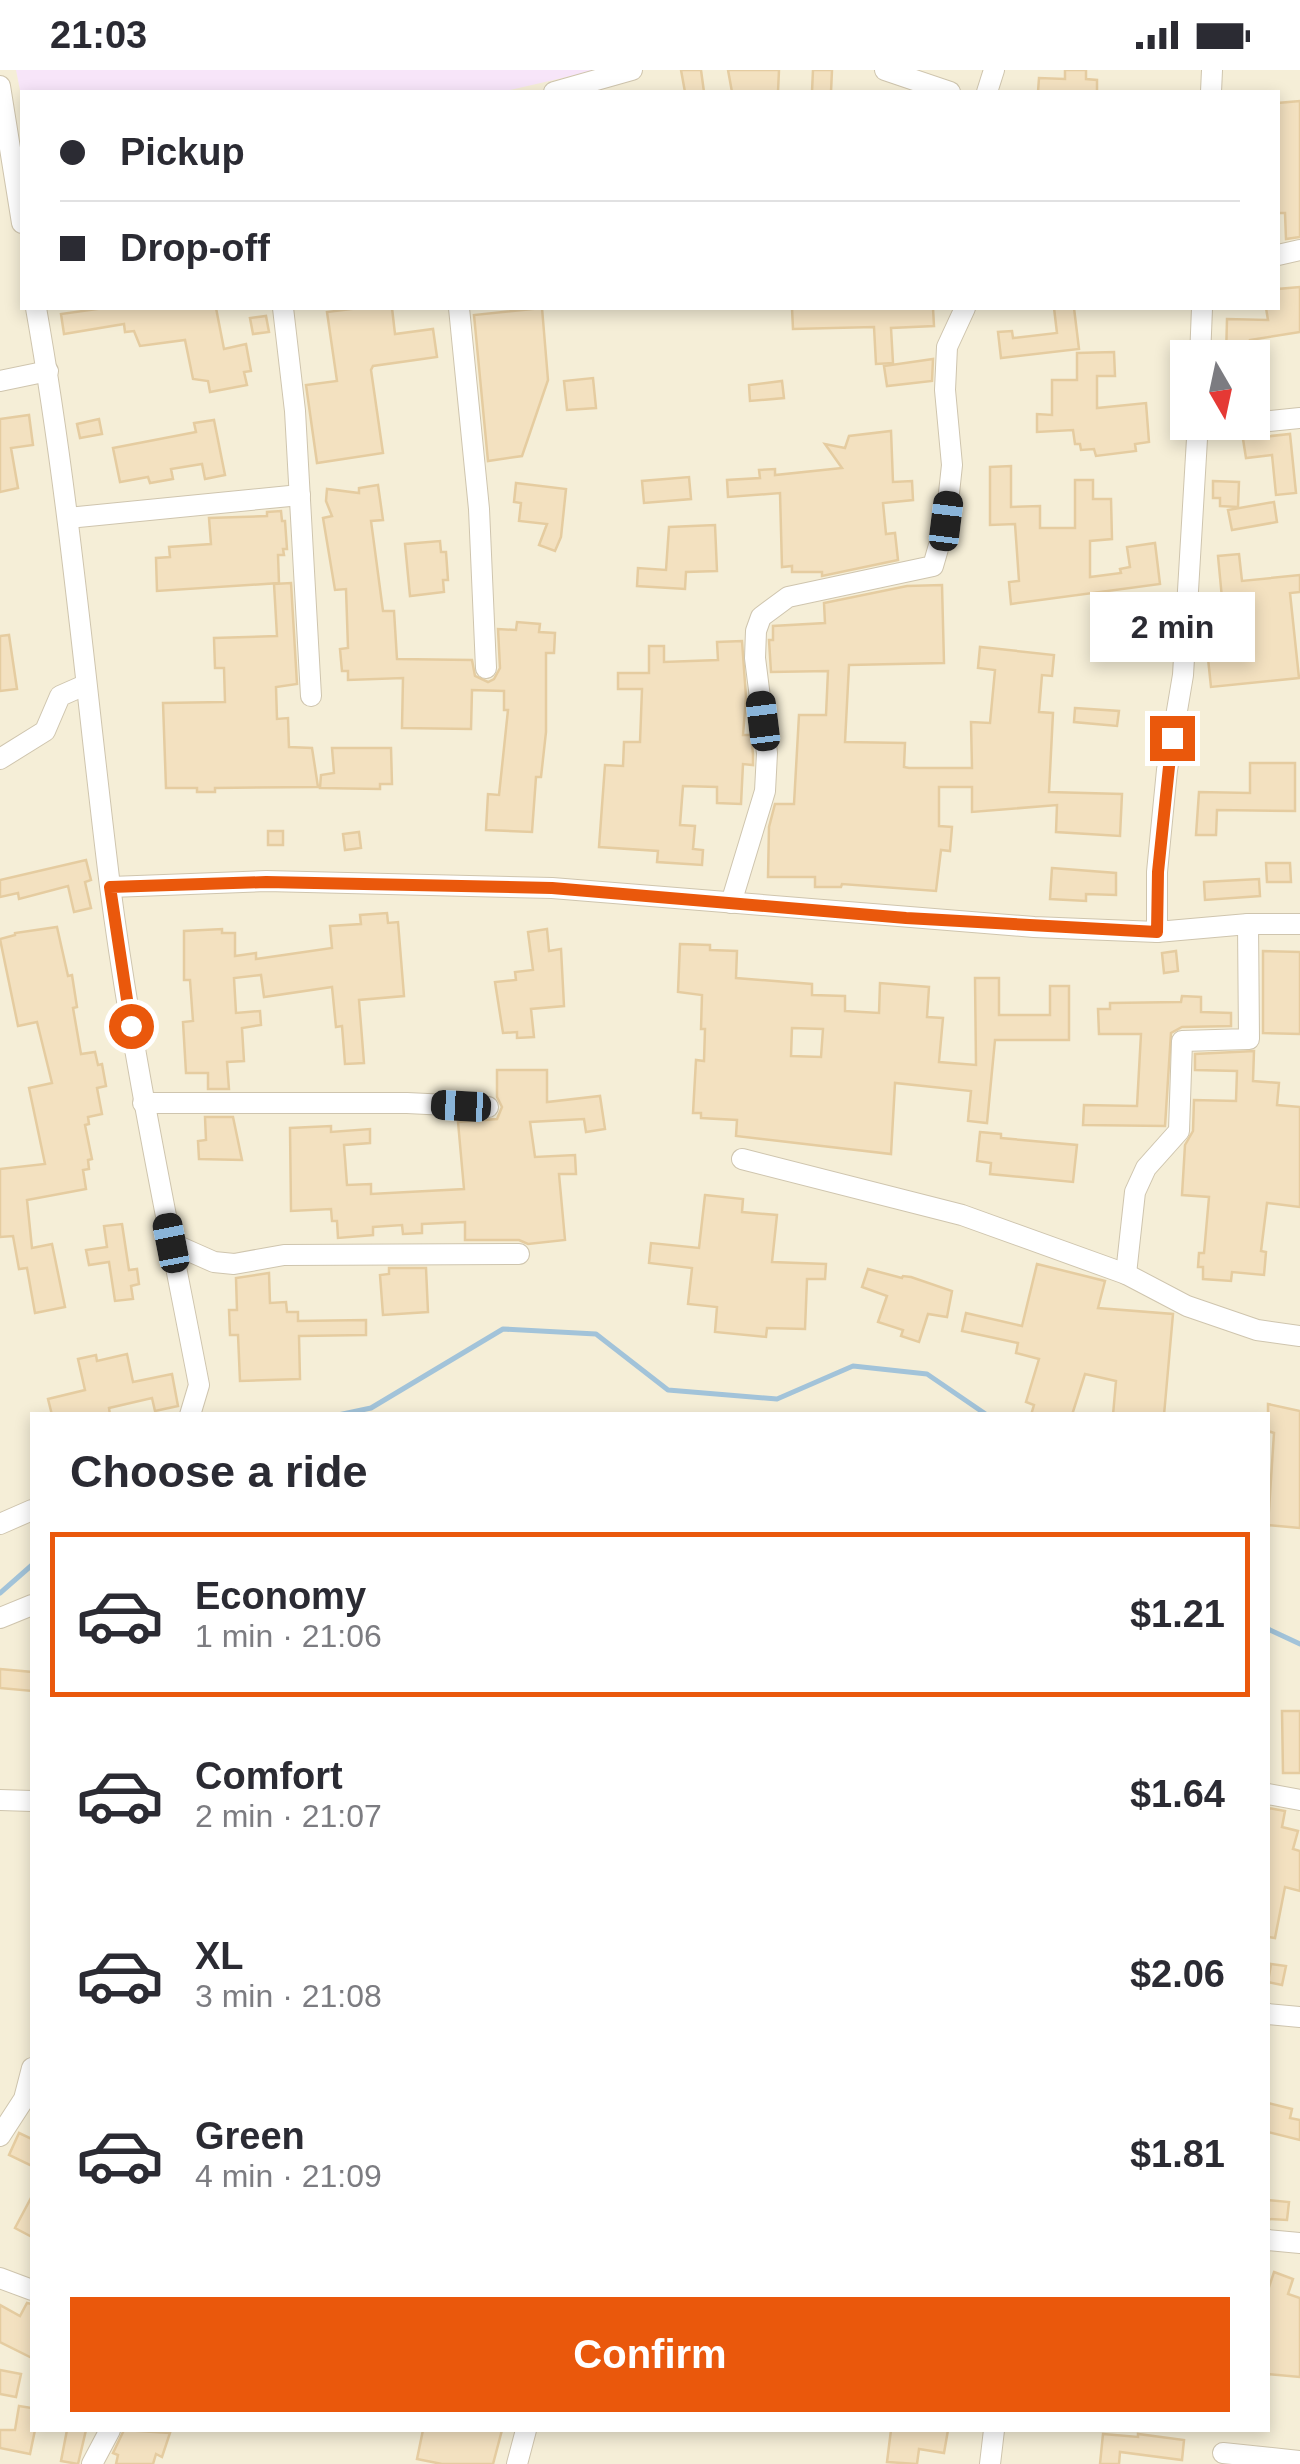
<!DOCTYPE html>
<meta charset="utf-8">
<style>
body{margin:0;font-family:Helvetica,sans-serif;background:#f2f2f3;color:#2b2b33;height:100vh;display:flex;flex-direction:column;font-size:38px;white-space:nowrap}
*{box-sizing:border-box;margin:0}
p{font-size:32px;color:#7c7c81}
.icon{flex:none;width:55px;height:55px;fill:none;stroke:currentColor;stroke-width:2;stroke-linecap:round;stroke-linejoin:round}
.map{position:relative;flex:1;overflow:hidden}
.panel{position:absolute;left:30px;top:1342px;width:1240px;height:1020px;display:flex;flex-direction:column;background:#fff;border-radius:0px;box-shadow:0 5px 15px #0003}
.panel>*{flex:none}
.guide{position:absolute;left:20px;top:20px;width:1260px;height:220px;border-radius:0px;box-shadow:0 5px 15px #0003;display:grid;align-content:center;height:220px;padding:0 40px;background:#fff}
.needle{width:65px;rotate:171deg}
.fabs{position:absolute;left:1170px;top:270px;display:grid;gap:20px}
.fabs a{display:grid;place-items:center;width:100px;height:100px;border-radius:0px;background:#fff;box-shadow:0 5px 15px #0003;font-size:50px}
.end{position:absolute;width:45px;height:45px;margin:-22px;border:12px solid #ea580c;background:#fff;box-shadow:0 0 0 5px #fff}
.from{border-radius:50%}
.bubble{position:absolute;height:70px;border-radius:0px;background:#fff;box-shadow:0 5px 15px #0003;font-size:32px;font-weight:700;line-height:70px;text-align:center}
.car{position:absolute;width:30px;height:60px;margin:-30px -15px;border-radius:12px;box-shadow:0 0 8px 2px #0007;background:linear-gradient(#222 24%,#8ab4d8 0 40%,#222 0 76%,#8ab4d8 0 86%,#222 0)}
.guide b{display:flex;align-items:center;gap:35px;height:95px;font-size:38px}
.guide b+b{border-top:2px solid #e1e1e2}
.guide i{width:25px;height:25px;background:#2b2b33}
ul{padding:0;list-style:none}
li{display:flex;align-items:center;gap:30px;height:165px;margin:0 20px 15px;padding:0 20px;border:5px solid transparent;border-radius:0px}
li div{flex:1}
li b{display:block;font-size:38px}
li em{font-style:normal;font-weight:700}
li.on{border-color:#ea580c}
li>.icon{width:90px;height:90px;stroke-width:1.5}
h2{padding:0 40px;font-size:45px;line-height:120px}
.action{display:flex;gap:20px;margin-top:auto;padding:20px 40px}
.action a{flex:1;height:115px;border-radius:0px;background:#ea580c;color:#fff;font-size:40px;font-weight:700;line-height:115px;text-align:center}
.status{display:flex;justify-content:space-between;align-items:center;height:70px;padding:0 50px;background:#fff;direction:ltr}
.status svg{height:28px;fill:currentColor}
.map>svg:first-child{display:block}
.residential{fill:#f5eed7;fill-rule:evenodd}
.education{fill:#f7e5f9}
.lines{fill:none;stroke-linecap:round;stroke-linejoin:round}
.stream{stroke:#a2c3d9;stroke-width:5}
.building{fill:#f3e1c0;stroke:#e5cca0;stroke-width:2.5;fill-rule:evenodd}
.minor-casing{stroke:#cfc5ae;stroke-width:22}
.minor{stroke:#fff;stroke-width:20}
.route{stroke:#ea580c;stroke-width:12}
</style>
<div class="status"><b>21:03</b><svg viewBox="0 0 49 12"><path d="M0 12V9h3v3zM5 12V6h3v6zM10 12V3h3v9zM15 12V0h3v12zM26 1h20v11H26zM47 4h2v5h-2z"/></svg></div>
<div class="map">
<svg width="1300" height="2394" viewBox="0 0 1300 2394">
<rect width="100%" height="100%" fill="#fdfae9"/>
<path class="residential" d="M0,0H1300V2394H0ZM22,22H1278V238H22ZM1188,288H1252V352H1188ZM32,1345H1268V2360H32Z"/>
<path class="education" d="M16,0H597L501,22H22V30Z"/>
<g class="lines">
<g class="stream">
<path d="M338,1345L371,1338L503,1259L596,1264L668,1320L777,1329L853,1296L927,1304L987,1345"/>
<path d="M0,1523L32,1495"/>
<path d="M1268,1559L1300,1574"/>
</g>
</g>
<g class="building">
<path d="M681,0H701L704,22H685Z"/>
<path d="M728,0H779L778,22H732Z"/>
<path d="M813,0H832L831,22H812Z"/>
<path d="M1065,0H1086V9L1097,10V22H1038L1039,8L1065,9Z"/>
<path d="M1300,31V167L1286,169L1285,143H1278V33Z"/>
<path d="M1300,217V262L1250,270V288H1226L1227,249L1268,250L1266,238H1278V219Z"/>
<path d="M104,238H216L224,279L246,274L251,301L244,302L247,315L210,322L208,311L193,309L185,270L140,276L134,261L125,262L124,254L64,264L61,244Z"/>
<path d="M359,238H392L395,264L433,259L437,287L373,296L371,300L383,383L317,393L306,315L337,311L327,242Z"/>
<path d="M542,238L548,310L522,386L488,391L474,245Z"/>
<path d="M792,238H933L934,256L891,258L893,293L876,294L874,257L793,259Z"/>
<path d="M1054,238H1074L1079,279L1001,288L998,262L1012,261L1013,268L1057,263Z"/>
<path d="M266,246L269,262L253,264L250,248Z"/>
<path d="M1114,282L1115,306H1097V338L1146,333L1149,372L1135,374L1136,381L1096,386L1094,379L1081,380L1080,374H1075L1073,360L1037,362V344L1052,345V310H1077V283Z"/>
<path d="M933,289L932,311L887,316L884,296Z"/>
<path d="M593,308L596,338L567,340L564,311Z"/>
<path d="M782,311L784,328L750,331L749,315Z"/>
<path d="M29,345L33,375L11,378L18,418L0,422V349Z"/>
<path d="M99,349L102,364L80,368L77,354Z"/>
<path d="M214,350L225,405L205,409L202,394L171,399L173,409L150,413L148,407L120,412L113,378L196,362L194,353Z"/>
<path d="M891,361L893,412L912,411L913,430L883,433L886,464L895,463L898,490L822,506V502H792V496L782,497L780,423L728,427L727,410L760,408L759,400L775,399V405L842,398L825,374L845,378L849,366Z"/>
<path d="M1290,364L1296,423L1276,425L1272,385L1246,388L1243,369Z"/>
<path d="M1011,396V437L1040,436V458H1075V410H1093V429H1111L1112,469L1090,471V507L1121,503L1120,499L1130,497L1127,477L1155,473L1160,514L1011,534L1009,512L1019,511L1015,454L990,455V397Z"/>
<path d="M689,407L691,429L644,433L642,411Z"/>
<path d="M1213,411L1239,412L1238,437L1220,436V428H1213Z"/>
<path d="M516,413L566,419L561,467L555,481L539,475L547,454L519,451L521,433L514,432Z"/>
<path d="M378,415L383,450L371,451L383,541H394L397,589L472,590L475,606L488,612L494,609L500,598L498,559L516,560L517,552L540,554L539,562L555,563L554,583H546V662L541,707H536L532,762L486,760L488,724L499,725L508,640H504V621L472,620L471,659L402,658L403,608L348,610V601H342L340,579L348,578L346,519L335,520L323,448L332,446L326,431L327,419L359,423V418Z"/>
<path d="M1274,432L1277,452L1232,460L1228,440Z"/>
<path d="M281,441L282,451H285L287,479H283L284,485H278L279,513L157,521L156,488L170,487L169,477L211,474L209,448L267,446V442Z"/>
<path d="M715,455L717,501L686,502L685,519L637,516L638,498L666,500L669,457Z"/>
<path d="M440,471L441,482H446L448,510H443L444,522L410,526L405,474Z"/>
<path d="M1239,484L1242,511L1300,505V522L1290,523L1299,608L1211,617L1203,541L1223,539L1218,486Z"/>
<path d="M291,513L297,614L276,617L277,649L288,648L289,677L312,678L318,717L215,718V722H197V718H166L163,633L225,632L224,598H215L214,568L277,566L274,514Z"/>
<path d="M942,515L944,593L849,595L845,672L905,673L904,697L909,698H972L971,652L990,653L995,600L978,598L980,577L1054,585L1052,606L1042,605L1039,642L1053,643L1049,722L1122,724L1120,766L1056,762L1057,735L972,742V717H939V756L952,757L950,781L941,780L936,821L842,814L841,817H815V807H768L769,757L775,734H794L799,645H826L828,601L771,602L769,570H773V556L825,553L824,533L907,516Z"/>
<path d="M9,565L17,619L0,621V566Z"/>
<path d="M742,571L746,627L743,665H751L753,684V695L743,694L741,734L717,733V717L683,716L680,755L695,756L693,779L703,780L702,795L657,792L658,781L599,777L605,695L623,696L624,672H640L642,619H618V603H649V576H664V592L718,590L717,572Z"/>
<path d="M1075,638L1119,641L1117,656L1074,652Z"/>
<path d="M332,678H391L392,714H380V719L320,718L321,705L334,703Z"/>
<path d="M1250,693H1295V741L1217,740L1216,765H1196L1199,722L1250,723Z"/>
<rect x="268" y="761" width="15" height="14"/>
<path d="M359,762L361,778L345,780L343,764Z"/>
<path d="M86,790L91,810L85,812L91,838L74,842L68,816L19,829L18,823L0,827V810Z"/>
<path d="M1266,793H1290L1291,812H1267Z"/>
<path d="M1052,798L1116,803V825L1086,824V831L1050,829Z"/>
<path d="M1259,809L1260,826L1205,830L1204,812Z"/>
<path d="M387,843L388,853L398,852L404,926L359,930L364,993L345,994L342,956L336,957L332,917L264,927L261,905L234,908L236,943L260,941L261,955L242,958L244,991L227,992L229,1019H208V1003H186L183,952L193,951L190,910H184V861L222,859V863H235V886L256,883V889L332,878L330,856L361,854L360,845Z"/>
<path d="M57,857L68,906L72,905L77,937L73,938L81,984L95,982L98,995L102,994L106,1016L97,1018L102,1044L88,1047L89,1054L85,1055L92,1089L88,1090L89,1099L83,1100L86,1119L27,1130L32,1178L52,1174L65,1237L35,1243L27,1198L19,1199L13,1166L0,1167V1099L45,1094L29,1018L52,1013L37,952L18,956L0,869L15,865V863Z"/>
<path d="M547,859L549,881L561,879L564,936L531,939L534,967L517,968V962L503,963L495,912L516,910L515,902L533,900L528,862Z"/>
<path d="M680,874L710,875V880L737,881L736,908L812,914V925L845,926V941L879,943L880,913L929,917L927,947L943,948L939,992L976,995L975,908H999V945H1050V916H1069V970H995L987,1053L968,1051L971,1021L895,1013L891,1084L736,1066L737,1050L701,1048V1043H693L696,990L704,991L705,959H701L702,925L678,922ZM792,958L823,959L821,987L791,986Z"/>
<path d="M1176,881L1178,901L1164,903L1162,883Z"/>
<path d="M1263,881L1300,882V964L1263,963Z"/>
<path d="M1182,926L1201,927V942L1231,943V956L1182,957L1171,963L1165,1056L1083,1055L1084,1035L1137,1036L1141,964H1099L1098,939H1110V933L1181,932Z"/>
<path d="M1254,981L1253,1011L1279,1013L1277,1035L1300,1037V1137L1267,1133L1261,1181L1266,1182L1264,1205L1232,1202L1231,1211L1203,1209V1197H1198L1199,1183H1204L1209,1127L1182,1125L1185,1075L1193,1061L1194,1030L1236,1031L1237,1001L1195,1000V984Z"/>
<path d="M497,1000H547V1032L600,1026L605,1059L586,1062L584,1049L530,1052L535,1087L575,1085L576,1104H559L565,1170L528,1174L519,1170H465V1152L422,1154V1163L403,1164L402,1155L373,1157V1165L338,1168L337,1151H332L331,1139L291,1141L290,1058L331,1056V1062L370,1059V1073L344,1075L347,1115L371,1114V1124L464,1119L458,1052L497,1049L502,1037L497,1027Z"/>
<path d="M205,1047H233L242,1090L199,1089L198,1071L206,1070Z"/>
<path d="M980,1062L1001,1064V1068L1077,1075L1073,1112L990,1104L991,1093L977,1091Z"/>
<path d="M705,1125L743,1129L742,1142L777,1145L772,1192L826,1194L825,1209H807L805,1259L767,1258L766,1267L715,1262L717,1237L688,1234L692,1198L649,1193L651,1173L699,1178Z"/>
<path d="M122,1154L129,1200L137,1199L139,1214L131,1216L133,1229L115,1231L109,1192L89,1195L86,1180L107,1177L104,1156Z"/>
<path d="M1037,1194L1105,1211L1098,1238L1173,1244L1164,1345H1113L1116,1311L1085,1304L1072,1345H1031L1034,1335L1026,1332L1039,1289L1016,1283L1018,1273L962,1261L966,1243L1022,1256Z"/>
<path d="M389,1198H426L428,1242L383,1245L380,1205L389,1204Z"/>
<path d="M868,1199L902,1208L903,1206L911,1207L952,1221L947,1247L928,1244L919,1272L901,1266L903,1260L878,1252L887,1226L862,1217Z"/>
<path d="M269,1203L270,1233L286,1232L287,1242H298V1251L366,1250V1265L299,1266L300,1309L240,1311L238,1265H230L229,1240H237L236,1208Z"/>
<path d="M127,1284L133,1312L172,1304L178,1336L155,1341L152,1328L109,1338L110,1345H52L48,1329L85,1320L78,1289L96,1285L97,1291Z"/>
<path d="M1268,1334L1300,1341V1458L1268,1455L1274,1363L1268,1361Z"/>
<path d="M0,1599L32,1602V1621L0,1618Z"/>
<path d="M1282,1641H1300V1703H1283Z"/>
<path d="M1268,1738L1285,1741L1282,1757L1298,1761L1293,1779L1300,1781V1821L1285,1817L1275,1868L1268,1867Z"/>
<path d="M1271,1894L1286,1896L1282,1915L1268,1912Z"/>
<path d="M1268,2033L1292,2039L1290,2048L1300,2050V2070L1268,2062Z"/>
<path d="M19,2063L32,2069V2096L9,2085Z"/>
<path d="M32,2126V2167L15,2158Z"/>
<path d="M1268,2130L1289,2132L1287,2150L1268,2149Z"/>
<path d="M1274,2202L1293,2209L1288,2224L1300,2228V2307L1268,2304V2220Z"/>
<path d="M27,2233L32,2234V2288L0,2272V2235L20,2246Z"/>
<path d="M0,2300L21,2304L16,2327L0,2324Z"/>
<path d="M19,2336L32,2338L35,2360L30,2384L0,2378V2360H15Z"/>
<path d="M67,2360H86L78,2394L61,2391Z"/>
<path d="M124,2360L170,2363L162,2387L156,2384L153,2394H116L118,2385L113,2383Z"/>
<path d="M423,2360H502L493,2394H442L417,2389Z"/>
<path d="M891,2360H948L944,2383L919,2379L917,2394L887,2392Z"/>
<path d="M1103,2364L1138,2367V2364L1184,2370L1182,2390L1120,2382L1119,2394H1100Z"/>
</g>
<g class="lines">
<g class="minor-casing">
<g id="minor">
<path d="M885,0L950,22"/>
<path d="M0,16L22,153"/>
<path d="M554,22L632,0"/>
<path d="M987,22L994,0"/>
<path d="M1211,22L1212,0"/>
<path d="M1278,185L1300,180"/>
<path d="M36,238C70,429 86,623 110,816C132,984 167,1149 199,1315L190,1345"/>
<path d="M283,238L295,341L311,626"/>
<path d="M459,238L479,439L486,598"/>
<path d="M1200,288L1202,238"/>
<path d="M0,311L48,301"/>
<path d="M1198,358L1300,348"/>
<path d="M68,448L300,425"/>
<path d="M0,689L45,661L60,626L85,615"/>
<path d="M111,817L266,811L552,818L1034,857L1157,862L1248,854H1300"/>
<path d="M731,833L765,721L767,683L755,588L756,561L761,547L788,527L933,496L946,451L952,395L945,320L947,277L965,238"/>
<path d="M1157,862V802L1167,700L1183,605L1198,352"/>
<path d="M143,1033H407L488,1037"/>
<path d="M742,1089L962,1145L1126,1204L1187,1236L1257,1260L1300,1266"/>
<path d="M171,1173L214,1192L234,1194L284,1185L519,1184"/>
<path d="M1126,1204L1135,1122L1146,1098L1179,1061L1182,971L1249,969L1248,854"/>
<path d="M0,1454L32,1440"/>
<path d="M0,1548L32,1535"/>
<path d="M1268,1724L1300,1730"/>
<path d="M0,1730L32,1731"/>
<path d="M1268,1944L1300,1947"/>
<path d="M0,2066L24,2029L32,1998"/>
<path d="M1268,2170L1300,2173"/>
<path d="M0,2208L32,2220"/>
<path d="M1223,2383L1300,2391"/>
<path d="M92,2394L110,2360"/>
<path d="M517,2394L526,2360"/>
<path d="M990,2394L994,2360"/>
</g>
</g>
<use href="#minor" class="minor"/>
</g>
<g class="lines">
<path class="route" d="M131,956L110,817L266,812L552,818L906,848L1157,862L1158,802L1172,668"/>
</g>
</svg>
<div class="fabs">
<a><svg class="needle" viewBox="-14 -14 28 28"><path d="M0-13l5 13h-10z" fill="#e53935"/><path d="M0 13l5-13h-10z" fill="#7c7c81"/></svg></a>
</div>
<i class="end from" style="left:131px;top:956px"></i>
<i class="end" style="left:1172px;top:668px"></i>
<div class="bubble" style="left:1090px;top:522px;width:165px">2 min</div>
<i class="car" style="left:946px;top:451px;rotate:7deg"></i>
<i class="car" style="left:763px;top:651px;rotate:353deg"></i>
<i class="car" style="left:461px;top:1036px;rotate:273deg"></i>
<i class="car" style="left:171px;top:1173px;rotate:349deg"></i>
<div class="guide">
<b><i class="from"></i>Pickup</b>
<b><i></i>Drop-off</b>
</div>
<section class="panel">
<h2>Choose a ride</h2>
<ul>
<li class="on"><svg class="icon" aria-label="car" viewBox="0 0 24 24"><path d="M5 17H2v-5l4-1 3-4h7l3 4 3 1v5h-3M9 17h6M6 11h13"/><circle cx="7" cy="17" r="2"/><circle cx="17" cy="17" r="2"/></svg><div><b>Economy</b><p>1 min · 21:06</p></div><em>$1.21</em></li>
<li><svg class="icon" aria-label="car" viewBox="0 0 24 24"><path d="M5 17H2v-5l4-1 3-4h7l3 4 3 1v5h-3M9 17h6M6 11h13"/><circle cx="7" cy="17" r="2"/><circle cx="17" cy="17" r="2"/></svg><div><b>Comfort</b><p>2 min · 21:07</p></div><em>$1.64</em></li>
<li><svg class="icon" aria-label="car" viewBox="0 0 24 24"><path d="M5 17H2v-5l4-1 3-4h7l3 4 3 1v5h-3M9 17h6M6 11h13"/><circle cx="7" cy="17" r="2"/><circle cx="17" cy="17" r="2"/></svg><div><b>XL</b><p>3 min · 21:08</p></div><em>$2.06</em></li>
<li><svg class="icon" aria-label="car" viewBox="0 0 24 24"><path d="M5 17H2v-5l4-1 3-4h7l3 4 3 1v5h-3M9 17h6M6 11h13"/><circle cx="7" cy="17" r="2"/><circle cx="17" cy="17" r="2"/></svg><div><b>Green</b><p>4 min · 21:09</p></div><em>$1.81</em></li>
</ul>
<div class="action"><a>Confirm</a></div>
</section>
</div>
